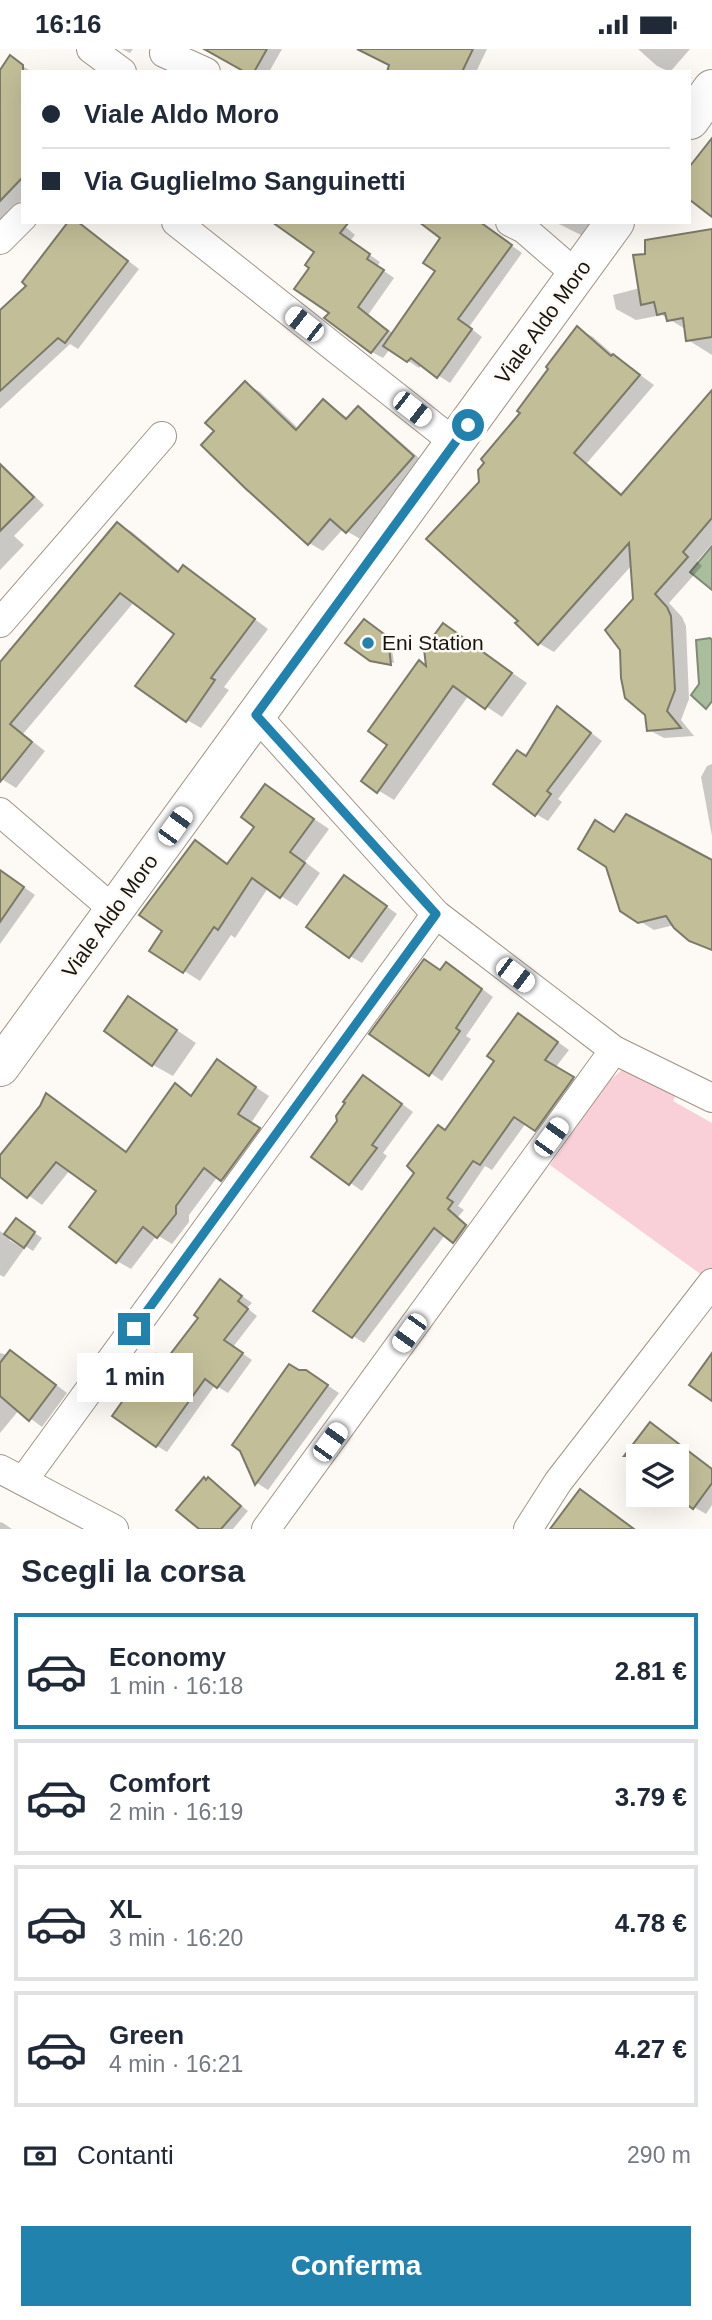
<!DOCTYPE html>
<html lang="it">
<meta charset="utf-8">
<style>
body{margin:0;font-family:Helvetica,sans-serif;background:#f6f6f7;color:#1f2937;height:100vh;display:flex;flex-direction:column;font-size:26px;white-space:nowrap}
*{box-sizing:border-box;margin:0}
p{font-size:23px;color:#747a83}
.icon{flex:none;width:38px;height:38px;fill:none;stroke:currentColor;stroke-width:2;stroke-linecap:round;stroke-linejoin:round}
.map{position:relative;height:1480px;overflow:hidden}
.sheet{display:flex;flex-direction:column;background:#fff;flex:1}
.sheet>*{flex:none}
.guide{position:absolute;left:21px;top:21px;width:670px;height:154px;border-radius:0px;box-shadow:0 7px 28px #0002;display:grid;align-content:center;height:154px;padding:0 21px;background:#fff}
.controls{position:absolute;left:626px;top:1395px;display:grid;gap:14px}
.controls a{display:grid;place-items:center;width:63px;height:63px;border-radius:0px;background:#fff;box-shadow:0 7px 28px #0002;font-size:35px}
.end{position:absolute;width:32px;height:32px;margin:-16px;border:9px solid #2182ad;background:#fff;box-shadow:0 0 0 4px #fff}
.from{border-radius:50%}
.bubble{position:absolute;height:49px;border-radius:0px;background:#fff;box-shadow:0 7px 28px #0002;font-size:23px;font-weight:600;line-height:49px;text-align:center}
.car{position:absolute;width:21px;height:42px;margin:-21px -10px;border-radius:9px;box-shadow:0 0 5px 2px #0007;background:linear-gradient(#fff 24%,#345 0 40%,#fff 0 76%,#345 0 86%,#fff 0)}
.guide b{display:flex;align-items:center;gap:24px;height:66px;font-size:26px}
.guide b+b{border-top:2px solid #e0e1e3}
.guide i{width:18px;height:18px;background:#1f2937}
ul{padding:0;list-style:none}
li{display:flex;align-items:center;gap:21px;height:116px;margin:0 14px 10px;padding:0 7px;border:4px solid #e0e1e3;border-radius:0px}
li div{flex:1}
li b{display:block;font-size:26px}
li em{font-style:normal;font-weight:600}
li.current{border-color:#2182ad}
li>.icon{width:63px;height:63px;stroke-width:1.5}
h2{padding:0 21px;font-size:32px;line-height:84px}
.pay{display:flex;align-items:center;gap:18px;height:77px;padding:0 21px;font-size:26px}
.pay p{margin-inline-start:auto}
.action{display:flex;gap:14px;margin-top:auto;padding:14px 21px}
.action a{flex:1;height:80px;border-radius:0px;background:#2182ad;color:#fff;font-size:28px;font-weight:600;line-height:80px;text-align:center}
.status{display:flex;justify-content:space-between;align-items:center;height:49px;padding:0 35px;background:#fff;direction:ltr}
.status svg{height:19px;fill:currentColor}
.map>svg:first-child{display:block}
.green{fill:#f9cfd8}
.water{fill:#a9be9d;stroke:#7e8b72;stroke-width:2}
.shadow{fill:#0003}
.building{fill:#c2be98;stroke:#7b7967;stroke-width:2}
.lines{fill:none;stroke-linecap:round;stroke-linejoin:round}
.street-casing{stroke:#a19385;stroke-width:30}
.secondary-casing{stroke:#a19385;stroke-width:40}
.street{stroke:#fff;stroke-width:28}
.secondary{stroke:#fff;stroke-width:38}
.route{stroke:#2182ad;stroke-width:9}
.poi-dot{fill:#2182ad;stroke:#fdfaf6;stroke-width:2.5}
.labels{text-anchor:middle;stroke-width:5;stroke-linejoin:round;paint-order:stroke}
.street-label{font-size:21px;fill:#19140e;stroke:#fdfaf6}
.poi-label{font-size:21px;fill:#19140e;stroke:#fdfaf6;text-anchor:start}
</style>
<div class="status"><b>16:16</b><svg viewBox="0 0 49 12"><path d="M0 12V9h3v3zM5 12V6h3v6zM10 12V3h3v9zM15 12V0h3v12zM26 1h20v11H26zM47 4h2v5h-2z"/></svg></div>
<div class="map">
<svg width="712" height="1480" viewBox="0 0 712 1480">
<rect width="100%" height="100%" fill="#fdfaf6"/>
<path class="green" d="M622,1021H636L679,1040L673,1052L712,1074V1221L706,1229L550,1116L609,1032Z"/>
<g class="water">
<path d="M712,497V541L690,523Z"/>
<path d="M710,589L712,591V652L706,660L691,646L699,635L696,591Z"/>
</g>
<g class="shadow">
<path d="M122,0H133L130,4Z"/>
<path d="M207,0H282L269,23H248Z"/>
<path d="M395,0H487L476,23H467L457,18Z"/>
<path d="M638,0H690L670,23L657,17Z"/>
<path d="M10,9L32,23H23V150L0,172V23Z"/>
<path d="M77,173L139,220L78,300L70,295L0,360V263L28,237Z"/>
<path d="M340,173L355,186L350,192L380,213L377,217L394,229L368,266L394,285L437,222L443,189L479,173L522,204L469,278L482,288L450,334L422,316L419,319L390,300L383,309L372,303L331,263Z"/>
<path d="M555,173H593L585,188Z"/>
<path d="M712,182V306L688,291L687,281L662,266L636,271L616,260L613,246L640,239L647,206Z"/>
<path d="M578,280L593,288L617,309L654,336L587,414L623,446L712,357V495L697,512L702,517L669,554L682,568L686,577L689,650L681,671L694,687L664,689L649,681L632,516L554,603L540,595L518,574L520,572L480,433L522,364Z"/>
<path d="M246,335L260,343L299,380L324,352L349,370L358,360L372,368L427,416L362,491L343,480L323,502L309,494L216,382Z"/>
<path d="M0,414L44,456L14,487L24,496L0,521Z"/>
<path d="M118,475L132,483L180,523L198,527L268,580L224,638L229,641L201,679L187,671L177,584L134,553L23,685L45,702L16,739L0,729V616Z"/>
<path d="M367,574L391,592L394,614L370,610Z"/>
<path d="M443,576L527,634L502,668L469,646L394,751L363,732L390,695L428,619Z"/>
<path d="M558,659L602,692L558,750L562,753L548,772L536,765L527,709Z"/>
<path d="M712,715V787L701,728L707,717Z"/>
<path d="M266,737L329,780L305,813L320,824L297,857L268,839L235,889L231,886L200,932L151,901L165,882L195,793L229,816L257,777Z"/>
<path d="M615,785L712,813V902L690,890L674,876L654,881L622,861Z"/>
<path d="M0,821L35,846L0,895Z"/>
<path d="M356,835L397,865L362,914L350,907Z"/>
<path d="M458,922L493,948L466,987L471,990L442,1032L372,984L441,923Z"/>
<path d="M129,949L196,994L173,1027L153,1016L107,981Z"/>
<path d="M530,973L569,1001L555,1019L585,1036L547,1087L526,1074L492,1121L485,1117L458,1157L464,1161L458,1168L477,1184L466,1199L445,1186L364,1294L353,1287L446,1082Z"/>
<path d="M217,1012L269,1047L251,1074L272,1088L236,1138L218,1127L189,1166V1173L172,1195L157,1186L131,1220L117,1212L98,1142L70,1121L42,1156L0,1126V1110L41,1058L47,1046L127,1104L176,1037L193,1047Z"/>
<path d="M375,1035L413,1063L383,1104L387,1107L362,1142L313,1108Z"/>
<path d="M16,1171L42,1189L33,1202L11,1188L9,1191L24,1200L4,1228L0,1226V1182L6,1186Z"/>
<path d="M221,1232L252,1254L247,1259L257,1267L233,1298L252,1311L228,1344L215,1336L167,1403L157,1397L200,1269Z"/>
<path d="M0,1304L22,1310L67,1344L42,1378L19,1361L0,1384Z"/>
<path d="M318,1330L339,1344L268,1441L257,1434L241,1401Z"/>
<path d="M651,1375L712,1420V1456L706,1465L694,1458L677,1407H639V1416L627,1407Z"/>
<path d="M209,1430L248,1462L233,1480H201L178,1460Z"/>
<path d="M0,1473L3,1474L12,1480H0Z"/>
</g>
<g class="building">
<path d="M204,0H267L254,23H245Z"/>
<path d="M357,0H473L462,23H387L389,16Z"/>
<path d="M10,6L23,16V128L0,152V21Z"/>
<path d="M712,89V168L690,151V117Z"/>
<path d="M68,173H78L128,212L65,294L58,289L0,342V261L26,237L22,233Z"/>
<path d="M272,173H349L340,184L370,205L367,210L384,221L358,258L388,282L371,304L324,269L329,264L294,240L309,219L305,216L314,203Z"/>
<path d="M419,173H480L512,196L458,270L472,280L437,329L411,309L407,313L383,297L435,222L423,214L440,189Z"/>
<path d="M712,180V288L686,292L683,269L667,272L665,264L657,266L654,253L641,256L633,206L645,205V191Z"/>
<path d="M577,277L611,307L613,305L640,326L574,404L621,446L712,341V469L683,503L688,508L655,545L667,558L671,567L675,641L667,662L681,679L647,682L645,666L625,649L621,629L620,601L605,581L633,550L629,494L538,596L515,574L518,572L426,490L479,433L478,421L484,414L481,410L520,364L517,362L548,320L546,318Z"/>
<path d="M245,332L296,381L323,350L346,370L358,357L414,407L346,484L330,470L308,496L245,439L201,396L214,382L205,374Z"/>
<path d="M0,415L34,448L0,482Z"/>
<path d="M117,473L178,523L183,516L255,570L211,629L215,631L186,673L135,637L174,585L120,544L10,675L32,693L0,733V613Z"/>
<path d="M364,570L388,588L391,616L370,612L345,594Z"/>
<path d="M443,574L512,624L485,660L453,637L377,744L361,732L387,696L368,682L419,611L426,617L424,600Z"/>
<path d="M557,657L591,684L547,742L551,745L535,767L493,735L517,701L526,707Z"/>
<path d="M265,735L314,770L290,803L305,814L280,849L252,829L218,881L214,878L183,924L149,902L162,882L139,866L195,791L227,815L254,778L241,768Z"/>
<path d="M626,765L712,811V901L689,892L674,879L666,867L638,874L620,862L606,818L578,800L595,771L614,783Z"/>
<path d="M0,821L24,838L0,873Z"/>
<path d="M344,826L387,857L349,909L306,878Z"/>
<path d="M424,910L440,921L446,913L482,940L456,979L460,982L429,1027L369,985Z"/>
<path d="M128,947L177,981L152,1017L104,982Z"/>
<path d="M518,964L558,993L545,1011L574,1028L535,1082L514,1068L480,1116L473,1112L447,1149L453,1153L448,1160L466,1176L453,1194L434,1179L352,1289L313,1262L414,1124L407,1117L438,1076L445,1081L494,1012L487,1007Z"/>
<path d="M217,1010L256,1038L238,1065L260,1079L221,1132L204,1119L176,1157V1165L157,1189L143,1178L116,1214L69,1178L96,1142L56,1113L27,1149L0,1128V1106L40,1057L46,1044L126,1103L175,1034L191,1047Z"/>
<path d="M363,1026L402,1055L372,1096L377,1099L349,1136L311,1108L337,1072L336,1067L345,1054L343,1053Z"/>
<path d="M16,1169L35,1183L24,1199L4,1185Z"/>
<path d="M220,1230L242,1247L238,1252L248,1260L224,1291L243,1304L217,1339L205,1330L156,1398L112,1367L156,1305L165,1312L198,1269L194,1266Z"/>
<path d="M10,1301L56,1336L29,1372L0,1347V1314Z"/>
<path d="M712,1304V1352L689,1336Z"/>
<path d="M289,1315L299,1321H306L328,1336L255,1436L240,1402L232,1396Z"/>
<path d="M650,1373L712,1420V1434L693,1460L677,1448V1407H624Z"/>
<path d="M204,1428L206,1431L208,1428L241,1457L221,1480H199L176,1461Z"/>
<path d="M580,1440L634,1480H550Z"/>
</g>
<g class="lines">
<g class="street-casing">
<g id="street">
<path d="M91,0L122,23"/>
<path d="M164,4L206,23"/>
<path d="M176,173L455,394"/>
<path d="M510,173L524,180L577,226"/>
<path d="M0,191L23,168"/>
<path d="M0,574L162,387"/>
<path d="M256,666L436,865L614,1001L712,1049"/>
<path d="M0,763L114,861"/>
<path d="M0,1420L114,1480"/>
<path d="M23,1432L436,865"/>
<path d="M266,1480L614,1001"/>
<path d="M528,1480L558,1433L712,1234"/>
</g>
</g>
<g class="secondary-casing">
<g id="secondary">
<path d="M690,71L712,40"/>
<path d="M0,1018L615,173"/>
</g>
</g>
<use href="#street" class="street"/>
<use href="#secondary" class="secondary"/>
</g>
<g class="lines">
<path class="route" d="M134,1280L436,865L256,666L468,376"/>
</g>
<circle class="poi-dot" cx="368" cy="594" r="7"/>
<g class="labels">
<g class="street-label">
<text transform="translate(543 273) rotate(-54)" y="7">Viale Aldo Moro</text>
<text transform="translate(110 867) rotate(-54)" y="7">Viale Aldo Moro</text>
</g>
<g class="poi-label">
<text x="382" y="601">Eni Station</text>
</g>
</g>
</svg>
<div class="controls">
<a><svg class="icon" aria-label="layers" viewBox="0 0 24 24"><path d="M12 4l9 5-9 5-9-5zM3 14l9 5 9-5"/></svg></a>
</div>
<i class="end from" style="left:468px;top:376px"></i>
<i class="end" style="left:134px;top:1280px"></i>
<div class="bubble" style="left:77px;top:1304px;width:116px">1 min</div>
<i class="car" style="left:304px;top:275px;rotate:308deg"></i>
<i class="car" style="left:412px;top:360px;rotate:128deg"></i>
<i class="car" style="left:175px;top:777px;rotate:36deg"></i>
<i class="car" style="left:515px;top:926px;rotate:127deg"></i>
<i class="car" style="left:551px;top:1088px;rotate:36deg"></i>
<i class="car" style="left:409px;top:1284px;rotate:216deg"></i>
<i class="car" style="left:330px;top:1393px;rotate:36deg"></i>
<div class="guide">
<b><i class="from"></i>Viale Aldo Moro</b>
<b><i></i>Via Guglielmo Sanguinetti</b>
</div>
</div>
<section class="sheet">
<h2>Scegli la corsa</h2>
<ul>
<li class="current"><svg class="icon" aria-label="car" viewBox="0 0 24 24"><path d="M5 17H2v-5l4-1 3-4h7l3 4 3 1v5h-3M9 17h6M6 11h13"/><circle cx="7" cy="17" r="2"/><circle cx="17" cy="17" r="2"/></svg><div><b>Economy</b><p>1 min · 16:18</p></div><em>2.81 €</em></li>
<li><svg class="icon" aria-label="car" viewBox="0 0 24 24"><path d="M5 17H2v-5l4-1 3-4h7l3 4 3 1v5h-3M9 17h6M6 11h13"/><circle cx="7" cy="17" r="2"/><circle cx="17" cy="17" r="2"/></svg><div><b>Comfort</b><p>2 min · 16:19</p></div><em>3.79 €</em></li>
<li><svg class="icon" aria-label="car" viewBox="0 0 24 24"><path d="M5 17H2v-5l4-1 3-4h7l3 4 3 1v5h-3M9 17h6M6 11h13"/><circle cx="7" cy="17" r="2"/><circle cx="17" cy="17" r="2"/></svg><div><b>XL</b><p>3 min · 16:20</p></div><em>4.78 €</em></li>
<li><svg class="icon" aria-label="car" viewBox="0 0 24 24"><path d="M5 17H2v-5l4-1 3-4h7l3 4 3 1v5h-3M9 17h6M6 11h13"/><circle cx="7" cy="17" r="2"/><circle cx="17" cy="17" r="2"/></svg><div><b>Green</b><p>4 min · 16:21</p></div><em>4.27 €</em></li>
</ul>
<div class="pay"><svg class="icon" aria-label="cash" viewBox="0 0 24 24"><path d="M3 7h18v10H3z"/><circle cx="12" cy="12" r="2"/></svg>Contanti<p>290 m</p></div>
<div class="action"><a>Conferma</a></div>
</section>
